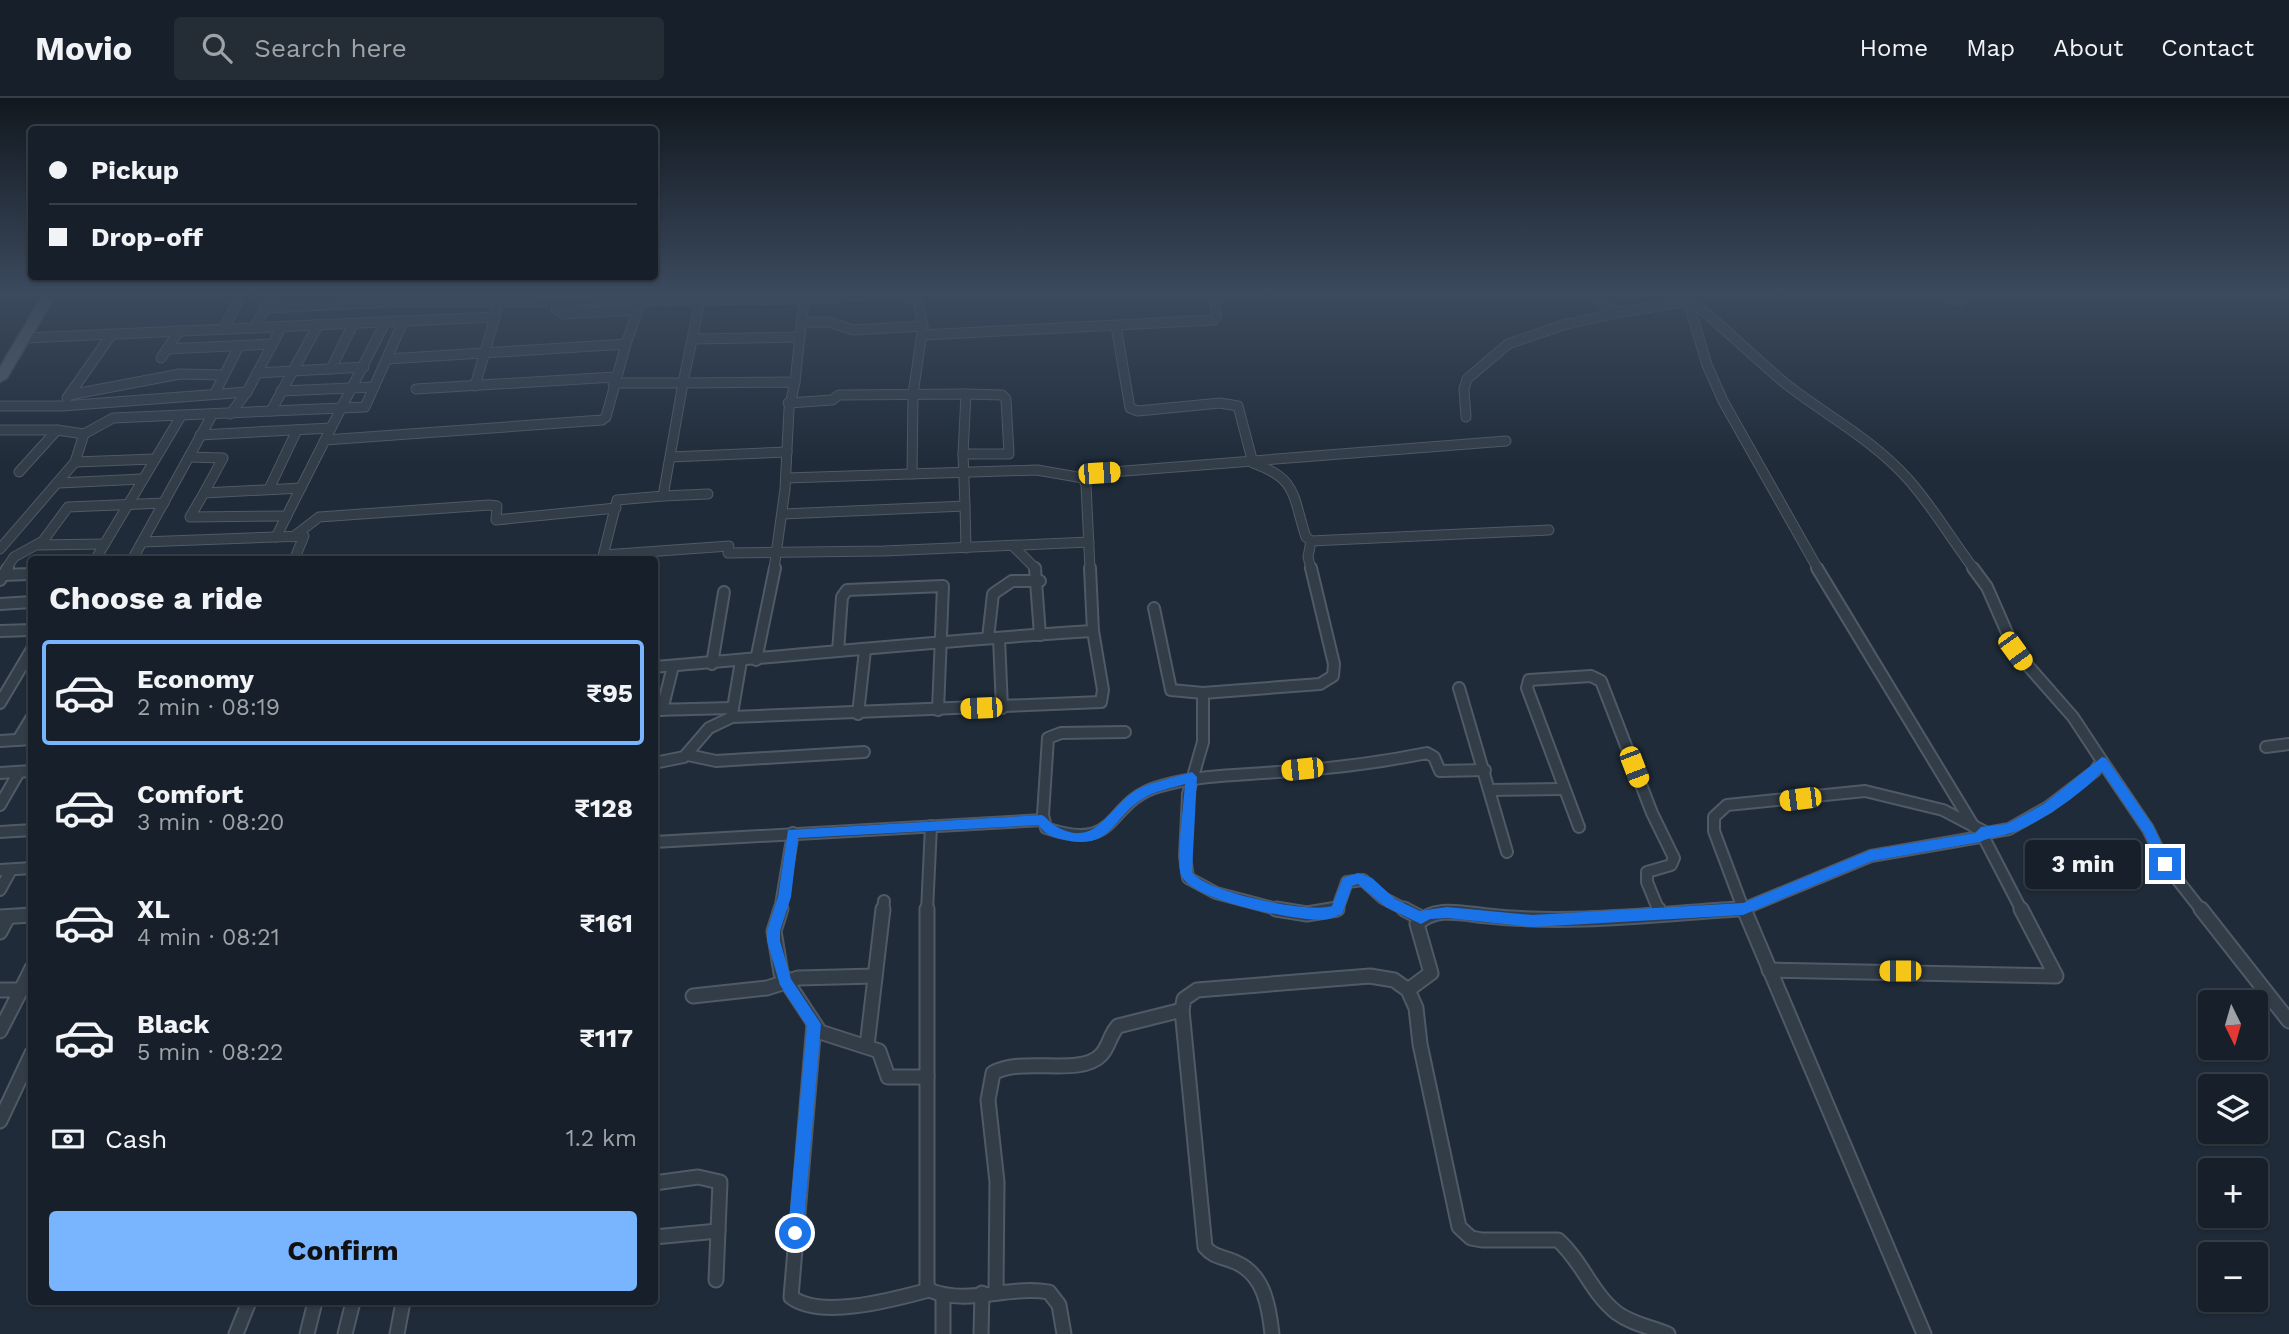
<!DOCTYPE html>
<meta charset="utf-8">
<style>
body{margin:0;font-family:"Work Sans",sans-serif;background:#242d36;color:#f1f3f6;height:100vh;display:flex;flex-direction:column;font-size:26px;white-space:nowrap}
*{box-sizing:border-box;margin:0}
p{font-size:23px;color:#9ea3a8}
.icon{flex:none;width:38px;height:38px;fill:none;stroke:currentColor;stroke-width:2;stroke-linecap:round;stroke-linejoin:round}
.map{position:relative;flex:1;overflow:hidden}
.drawer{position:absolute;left:28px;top:458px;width:630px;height:749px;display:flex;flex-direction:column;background:#17202a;border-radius:7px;box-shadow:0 2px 5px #0004,0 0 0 2px #363e47}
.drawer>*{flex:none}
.top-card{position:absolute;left:28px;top:28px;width:630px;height:154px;border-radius:7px;box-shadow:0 2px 5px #0004,0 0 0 2px #363e47;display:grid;align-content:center;height:154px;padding:0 21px;background:#17202a}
.needle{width:46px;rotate:175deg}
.controls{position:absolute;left:2198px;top:892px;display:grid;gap:14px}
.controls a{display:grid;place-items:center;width:70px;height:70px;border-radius:7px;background:#17202a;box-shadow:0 2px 5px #0004,0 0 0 2px #363e47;font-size:35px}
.end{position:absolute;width:32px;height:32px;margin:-16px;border:9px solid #1a73e8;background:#fff;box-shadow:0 0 0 4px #fff}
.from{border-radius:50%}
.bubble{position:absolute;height:49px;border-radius:7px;background:#17202a;box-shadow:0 2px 5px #0004,0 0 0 2px #363e47;font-size:23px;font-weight:700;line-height:49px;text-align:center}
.car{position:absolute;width:21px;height:42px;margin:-21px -10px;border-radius:9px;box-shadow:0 0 5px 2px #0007;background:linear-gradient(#f5c518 24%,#345 0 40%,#f5c518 0 76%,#345 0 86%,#f5c518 0)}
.top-card b{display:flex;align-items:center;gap:24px;height:66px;font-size:26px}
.top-card b+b{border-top:2px solid #363e47}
.top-card i{width:18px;height:18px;background:#f1f3f6}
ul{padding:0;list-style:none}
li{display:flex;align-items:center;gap:21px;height:105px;margin:0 14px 10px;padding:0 7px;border:4px solid transparent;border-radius:7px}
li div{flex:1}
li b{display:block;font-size:26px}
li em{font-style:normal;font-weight:700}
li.on{border-color:#79b4fe}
li>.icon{width:63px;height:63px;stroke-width:1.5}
h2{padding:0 21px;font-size:32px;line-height:84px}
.pay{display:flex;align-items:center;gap:18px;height:77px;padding:0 21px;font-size:26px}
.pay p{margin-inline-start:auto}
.action{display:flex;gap:14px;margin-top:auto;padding:14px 21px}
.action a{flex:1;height:80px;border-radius:7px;background:#79b4fe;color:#111;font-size:28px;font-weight:700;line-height:80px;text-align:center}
header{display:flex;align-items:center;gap:42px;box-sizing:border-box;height:98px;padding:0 35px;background:#17202a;border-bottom:2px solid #363e47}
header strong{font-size:33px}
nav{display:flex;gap:38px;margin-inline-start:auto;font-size:24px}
.search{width:490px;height:63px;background:#242d36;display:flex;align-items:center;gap:18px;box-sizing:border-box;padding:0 24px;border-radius:7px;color:#9ea3a8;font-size:26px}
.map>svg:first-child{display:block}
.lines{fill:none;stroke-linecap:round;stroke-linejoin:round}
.minor-far2-casing{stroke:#505a66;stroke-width:11}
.minor-far1-casing{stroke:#505a66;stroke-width:14}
.minor-casing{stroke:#505a66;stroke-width:17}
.primary-casing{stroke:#3c4652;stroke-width:3}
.minor-far2{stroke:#323d48;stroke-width:9}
.minor-far1{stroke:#323d48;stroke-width:10}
.minor{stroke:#323d48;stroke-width:13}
.primary{fill:#505c69;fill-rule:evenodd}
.route{fill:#1a73e8}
</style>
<header>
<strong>Movio</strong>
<div class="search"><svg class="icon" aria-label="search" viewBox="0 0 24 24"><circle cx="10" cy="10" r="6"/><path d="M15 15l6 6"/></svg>Search here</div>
<nav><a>Home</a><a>Map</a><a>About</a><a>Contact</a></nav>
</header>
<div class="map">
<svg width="2289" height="1236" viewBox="0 0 2289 1236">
<rect width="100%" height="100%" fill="#1f2b38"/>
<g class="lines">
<g class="minor-far2-casing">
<g id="minor-far2">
<path d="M148,195H155"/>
<path d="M1594,195L1608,210L1622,214L1688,203L1707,267L1723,303L1818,471"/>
<path d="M1681,195C1718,223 1750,256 1786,286C1827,318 1872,341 1908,381C1932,408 1952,442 1974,471"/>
<path d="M1936,195L1961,203L1966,195"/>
<path d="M558,203L556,211L564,216L637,212"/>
<path d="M498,204L804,201V195"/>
<path d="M266,210L389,204"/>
<path d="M801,224H829L853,232L923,228"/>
<path d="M1116,228L1130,310L1138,313L1220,305L1238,308L1253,365C1298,381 1292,397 1306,439L1311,443L1549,432"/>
<path d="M254,230L275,195"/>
<path d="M224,231L242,195"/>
<path d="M922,237L1214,222L1217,217L1214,205L1220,195"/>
<path d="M25,240L495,219L498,204H389L392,195"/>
<path d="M693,241L800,239"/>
<path d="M626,246L640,206"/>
<path d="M167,251L272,246"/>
<path d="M161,260L179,233"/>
<path d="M331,271L353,226"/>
<path d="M257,275L364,269"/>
<path d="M795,284L804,201L894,195L918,203L923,228L913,296L912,376"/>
<path d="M613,285H683L700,203"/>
<path d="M475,288L495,219"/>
<path d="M416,291L615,279"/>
<path d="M281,293L374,289"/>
<path d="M215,295L239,248"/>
<path d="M69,297L180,276L224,277"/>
<path d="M67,300L112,236"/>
<path d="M0,308H62L247,294"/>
<path d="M271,313L318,227"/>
<path d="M230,316L247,294L282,228"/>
<path d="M212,317L142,444L304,438L294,462"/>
<path d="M1466,319L1464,291L1467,281L1508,246L1563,227L1622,214"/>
<path d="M331,330L385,225"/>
<path d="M0,332H57L84,336L113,320L365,309L403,224"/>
<path d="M200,337L331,330L325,342"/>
<path d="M963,356H1009L1006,301L1002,297L966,296"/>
<path d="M189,359L223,360L204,395"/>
<path d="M671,359L787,354"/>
<path d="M75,364L154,361"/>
<path d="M19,374L57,332"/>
<path d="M786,380L1037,372L1083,380L1086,387L1090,471"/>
<path d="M1083,380L1099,375L1506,343"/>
<path d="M59,385L142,381"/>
<path d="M269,391L297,332"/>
<path d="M663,398L708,396"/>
<path d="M965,408L966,450"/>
<path d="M783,416L965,408L963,356L966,296L839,297L832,302L788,305"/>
<path d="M287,418L190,419L204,395L301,390"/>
<path d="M276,439L325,342L602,322L606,319L626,246L387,261"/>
<path d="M293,439L319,419L489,407L497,408L496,422L616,410"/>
<path d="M1311,443L1308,459L1311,471"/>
<path d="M38,447L104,446"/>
<path d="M1013,448L1036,471"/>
<path d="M0,451L75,364L84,336"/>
<path d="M728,455L884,453L1089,444"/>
<path d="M604,457L729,448"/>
<path d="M95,462L181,318"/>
<path d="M132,462L142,444"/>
<path d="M602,462L617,402L663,398L683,285L795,284L789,311L785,391L774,471"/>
<path d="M6,471L14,459L43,443L68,409L164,405"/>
</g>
</g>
<g class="minor-far1-casing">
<g id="minor-far1">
<path d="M1035,470L1040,537"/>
<path d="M1817,470L1974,729"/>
<path d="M0,477L32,476"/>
<path d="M0,482L8,470"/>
<path d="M0,506L32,504"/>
<path d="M1154,510L1171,592L1203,595L1320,586L1333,578L1334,566L1311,470"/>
<path d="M0,533L32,532"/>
<path d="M988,540L993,496L1012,483H1040"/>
<path d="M999,540L1002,610"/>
<path d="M838,553L842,499L847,492L943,488L938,612"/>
<path d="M756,562L775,470"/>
<path d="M712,566L724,494"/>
<path d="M654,569C800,557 946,542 1093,533L1090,470"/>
<path d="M1459,590L1507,754"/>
<path d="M1203,595V644L1188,696L1185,758L1188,780L1216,795L1284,813"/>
<path d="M0,605L32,551"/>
<path d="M654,612L732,610"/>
<path d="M662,612L673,568"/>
<path d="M732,616L741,563"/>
<path d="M858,616L865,552"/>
<path d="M1125,634L1061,635L1048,640L1043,717L1046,730C1122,756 1104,703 1161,688C1199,677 1239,677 1278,674C1328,671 1378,665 1427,655L1434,659L1440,673L1485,672"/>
<path d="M18,642L32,619"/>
<path d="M0,643L32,641"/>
<path d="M2266,649L2289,646"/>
<path d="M688,657L716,663L864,654"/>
<path d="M2102,663L2148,731L2165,766L2202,813"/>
<path d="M654,665L684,659L709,630L732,619L1101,604L1103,592L1093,533"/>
<path d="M0,675L32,673"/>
<path d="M1490,692L1562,691"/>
<path d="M0,707L19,674"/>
<path d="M1579,729L1527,590L1529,582L1591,578L1601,583L1652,715L1674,760L1671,767L1647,774V784L1659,813"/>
<path d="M0,734L32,732"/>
<path d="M654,744L1043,722"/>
<path d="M0,772L32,770"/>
<path d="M0,792L11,772"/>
<path d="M780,813L793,735"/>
<path d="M883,813L884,803"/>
<path d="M927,813L931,728"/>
<path d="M1334,813L1337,812L1347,784L1363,782L1383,800L1408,813"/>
<path d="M1708,813L1743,811L1871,758L1980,739L1981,734L2022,813"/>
<path d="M1744,813L1714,733V719L1727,707L1865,693L1943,712L1987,735L2009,731L2048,709L2095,673L2102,663L2073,619L2015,553L1987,489L1973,470"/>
</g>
</g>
<g class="minor-casing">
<g id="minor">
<path d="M781,811L774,833L781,875L820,934L879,953L888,979H927"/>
<path d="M927,811V1186L929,1192C968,1208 1009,1187 1049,1194L1059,1207L1064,1236"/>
<path d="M1276,811L1307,816L1337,811"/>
<path d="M1404,811L1421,820"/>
<path d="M1658,811L1659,814"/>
<path d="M1744,811L1924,1236"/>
<path d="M2201,811L2289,923"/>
<path d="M0,819L32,817"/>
<path d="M0,834L8,819"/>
<path d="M1769,872L2056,878L2021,811"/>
<path d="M0,892H21L0,933"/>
<path d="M21,892L32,870"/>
<path d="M1408,892L1431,875L1417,826C1436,807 1463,816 1488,818C1571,827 1656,816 1739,811"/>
<path d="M693,898L767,890L798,880L875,878"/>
<path d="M814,926L791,1199C821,1222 895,1201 929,1192"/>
<path d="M867,948L883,811"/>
<path d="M0,1023L32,955"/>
<path d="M654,1085L698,1079L720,1084L716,1182"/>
<path d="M654,1139L718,1133"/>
<path d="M996,1194L997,1084L988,1002L993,975C1023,958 1080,979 1101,957C1109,949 1110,936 1118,928L1182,912"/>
<path d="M943,1199V1236"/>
<path d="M236,1236L249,1204"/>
<path d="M307,1236L315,1204"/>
<path d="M345,1236L353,1204"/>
<path d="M397,1236L403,1204"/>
<path d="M981,1236L982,1195"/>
<path d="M1272,1236C1269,1208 1264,1176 1235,1164C1224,1159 1213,1159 1205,1149L1182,912L1184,901L1197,892L1370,878L1394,882L1408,892L1416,910L1420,946L1459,1129L1471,1140L1482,1142H1558C1582,1163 1592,1196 1617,1215C1632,1226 1651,1229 1668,1236"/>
</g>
</g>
<g class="primary-casing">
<path id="primary" d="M44,195H57L7,280L0,284V269Z"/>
</g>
<use href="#minor-far2" class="minor-far2"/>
<use href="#minor-far1" class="minor-far1"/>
<use href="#minor" class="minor"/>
<use href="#primary" class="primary"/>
</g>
<linearGradient id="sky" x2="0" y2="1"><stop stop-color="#11181f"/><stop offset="0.53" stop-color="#3c4a5e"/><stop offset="1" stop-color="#3c4a5e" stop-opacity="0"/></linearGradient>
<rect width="2289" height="368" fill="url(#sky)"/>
<path class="route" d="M2102,659L2106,660L2153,728L2171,766L2169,770H2161L2144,735L2102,673C2085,694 2037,727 2011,735C1999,739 1990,739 1980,744L1872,763L1743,817L1532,829L1447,820L1430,821L1421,826L1386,809L1358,786L1352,788L1342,816C1336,818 1328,822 1322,822C1294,822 1192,803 1181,777C1176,765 1184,703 1185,686C1172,690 1155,693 1144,700C1110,720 1113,754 1061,741C1052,739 1043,735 1039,727L798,740L791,799L780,833V843L791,881L821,926L803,1135L795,1142L788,1135L807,928L780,887L767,843V833L778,799L788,732L1042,717C1048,720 1048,724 1054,727C1095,753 1108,710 1135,693C1150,684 1174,680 1192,674L1197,679L1192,774C1204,794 1310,816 1332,808L1343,780L1358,775L1372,780L1395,801L1420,813L1447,809L1532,817L1743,805L1871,752L1975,735L1981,729L2007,726L2044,706Z"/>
</svg>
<div class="controls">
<a><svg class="needle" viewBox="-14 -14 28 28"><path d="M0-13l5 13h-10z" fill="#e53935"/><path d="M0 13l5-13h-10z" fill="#9ea3a8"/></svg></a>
<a><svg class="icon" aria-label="layers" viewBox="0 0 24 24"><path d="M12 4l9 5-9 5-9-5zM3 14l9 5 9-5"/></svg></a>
<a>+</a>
<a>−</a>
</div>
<i class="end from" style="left:795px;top:1135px"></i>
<i class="end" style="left:2165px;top:766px"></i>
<div class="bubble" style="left:2025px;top:742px;width:116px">3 min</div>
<i class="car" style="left:1099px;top:375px;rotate:86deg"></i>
<i class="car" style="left:2015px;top:553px;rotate:144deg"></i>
<i class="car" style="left:981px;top:610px;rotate:268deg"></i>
<i class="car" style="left:1634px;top:669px;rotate:159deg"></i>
<i class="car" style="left:1302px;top:671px;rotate:264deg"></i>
<i class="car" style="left:1800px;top:701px;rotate:263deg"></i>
<i class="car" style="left:1900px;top:873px;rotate:270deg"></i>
<div class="top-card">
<b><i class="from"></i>Pickup</b>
<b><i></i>Drop-off</b>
</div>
<section class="drawer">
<h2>Choose a ride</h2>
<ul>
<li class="on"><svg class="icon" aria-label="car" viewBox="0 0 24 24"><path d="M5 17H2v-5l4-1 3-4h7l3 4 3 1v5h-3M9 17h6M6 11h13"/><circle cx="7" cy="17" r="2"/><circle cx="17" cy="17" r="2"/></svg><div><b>Economy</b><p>2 min · 08:19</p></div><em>₹95</em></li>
<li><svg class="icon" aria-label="car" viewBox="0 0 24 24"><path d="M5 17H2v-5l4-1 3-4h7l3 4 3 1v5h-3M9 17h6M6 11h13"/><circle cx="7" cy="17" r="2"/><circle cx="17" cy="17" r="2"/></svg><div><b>Comfort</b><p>3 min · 08:20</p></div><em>₹128</em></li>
<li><svg class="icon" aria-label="car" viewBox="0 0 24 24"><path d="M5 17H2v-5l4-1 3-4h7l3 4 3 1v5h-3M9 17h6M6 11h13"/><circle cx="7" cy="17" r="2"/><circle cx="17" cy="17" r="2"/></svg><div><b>XL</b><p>4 min · 08:21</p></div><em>₹161</em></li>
<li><svg class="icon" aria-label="car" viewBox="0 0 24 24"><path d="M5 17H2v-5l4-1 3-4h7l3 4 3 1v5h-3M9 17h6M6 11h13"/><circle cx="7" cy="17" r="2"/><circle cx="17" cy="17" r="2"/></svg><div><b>Black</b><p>5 min · 08:22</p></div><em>₹117</em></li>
</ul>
<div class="pay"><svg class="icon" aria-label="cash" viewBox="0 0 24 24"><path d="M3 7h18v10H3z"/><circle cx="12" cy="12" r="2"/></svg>Cash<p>1.2 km</p></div>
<div class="action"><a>Confirm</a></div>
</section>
</div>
